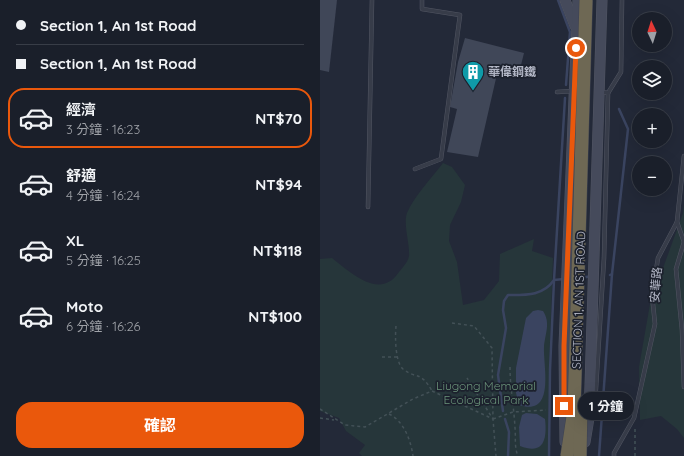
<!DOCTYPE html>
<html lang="zh-TW">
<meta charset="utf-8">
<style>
body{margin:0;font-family:Quicksand,"Noto Sans TC",sans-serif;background:#272c36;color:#f1f3f6;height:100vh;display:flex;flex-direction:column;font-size:15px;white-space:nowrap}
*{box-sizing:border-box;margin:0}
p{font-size:13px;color:#9fa2a8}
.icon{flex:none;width:22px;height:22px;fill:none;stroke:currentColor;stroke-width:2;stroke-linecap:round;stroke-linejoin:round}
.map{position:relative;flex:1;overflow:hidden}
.side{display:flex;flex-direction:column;background:#1a1f2a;width:320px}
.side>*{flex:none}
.top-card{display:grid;align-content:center;height:88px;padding:0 16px;background:#1a1f2a}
.needle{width:26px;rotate:356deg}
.buttons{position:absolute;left:312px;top:12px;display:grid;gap:8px}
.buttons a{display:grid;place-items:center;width:40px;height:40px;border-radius:50%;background:#1a1f2a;box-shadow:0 4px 16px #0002,0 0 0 1px #383d47;font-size:20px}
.end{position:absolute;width:18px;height:18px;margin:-9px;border:5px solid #ea580c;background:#fff;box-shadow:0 0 0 2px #fff}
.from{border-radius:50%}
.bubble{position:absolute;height:28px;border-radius:14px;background:#1a1f2a;box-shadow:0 4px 16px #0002,0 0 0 1px #383d47;font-size:13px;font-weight:700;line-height:28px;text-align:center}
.top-card b{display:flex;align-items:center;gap:14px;height:38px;font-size:15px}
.top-card b+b{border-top:1px solid #383d47}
.top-card i{width:10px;height:10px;background:#f1f3f6}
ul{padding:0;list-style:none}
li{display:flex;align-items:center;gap:12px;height:60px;margin:0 8px 6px;padding:0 8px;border:2px solid transparent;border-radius:16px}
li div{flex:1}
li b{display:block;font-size:15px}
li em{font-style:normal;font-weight:700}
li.current{border-color:#ea580c}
li>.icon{width:36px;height:36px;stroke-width:1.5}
.cta{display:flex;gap:8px;margin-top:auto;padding:8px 16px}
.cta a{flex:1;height:46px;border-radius:16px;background:#ea580c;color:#fff;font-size:16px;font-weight:700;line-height:46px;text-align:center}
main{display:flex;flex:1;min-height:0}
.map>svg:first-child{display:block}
.green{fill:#26363a}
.water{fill:#3a4460}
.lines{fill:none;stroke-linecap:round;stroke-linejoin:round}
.stream{stroke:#3a4460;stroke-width:2.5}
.building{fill:#404758}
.lane-casing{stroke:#525663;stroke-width:4.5}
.secondary-casing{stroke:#525663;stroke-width:11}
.path{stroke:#435157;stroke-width:1.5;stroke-dasharray:3 3;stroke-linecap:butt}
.lane{stroke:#373c49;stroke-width:3.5}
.secondary{stroke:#454a5b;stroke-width:10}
.highway-bridge-casing{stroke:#3f4350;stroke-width:14;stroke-linecap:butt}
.highway-bridge{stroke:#6e6854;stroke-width:13}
.route{stroke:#ea580c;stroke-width:5}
.labels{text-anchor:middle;stroke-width:3.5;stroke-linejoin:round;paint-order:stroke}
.poi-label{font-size:12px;font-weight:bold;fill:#b2b6c5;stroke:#1c212d;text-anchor:start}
.street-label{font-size:12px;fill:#b2b6c5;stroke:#1c212d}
.park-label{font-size:12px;fill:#6b947a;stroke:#1c212d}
</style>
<main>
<section class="side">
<div class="top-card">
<b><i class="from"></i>Section 1, An 1st Road</b>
<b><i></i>Section 1, An 1st Road</b>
</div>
<ul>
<li class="current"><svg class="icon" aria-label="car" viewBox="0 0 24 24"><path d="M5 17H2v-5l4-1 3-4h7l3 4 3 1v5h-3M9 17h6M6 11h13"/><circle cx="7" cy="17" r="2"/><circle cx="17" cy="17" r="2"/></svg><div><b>經濟</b><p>3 分鐘 · 16:23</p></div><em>NT$70</em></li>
<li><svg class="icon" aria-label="car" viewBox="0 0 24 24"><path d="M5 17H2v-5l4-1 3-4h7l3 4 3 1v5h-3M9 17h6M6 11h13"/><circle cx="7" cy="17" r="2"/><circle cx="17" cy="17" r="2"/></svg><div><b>舒適</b><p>4 分鐘 · 16:24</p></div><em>NT$94</em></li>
<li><svg class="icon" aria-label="car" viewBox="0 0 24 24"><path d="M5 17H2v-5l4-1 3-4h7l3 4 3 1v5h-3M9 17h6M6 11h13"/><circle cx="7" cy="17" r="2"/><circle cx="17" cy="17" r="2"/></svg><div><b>XL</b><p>5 分鐘 · 16:25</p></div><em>NT$118</em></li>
<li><svg class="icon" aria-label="car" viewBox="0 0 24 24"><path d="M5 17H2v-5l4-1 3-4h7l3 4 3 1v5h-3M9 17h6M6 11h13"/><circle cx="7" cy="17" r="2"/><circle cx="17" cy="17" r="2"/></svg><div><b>Moto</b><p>6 分鐘 · 16:26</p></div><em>NT$100</em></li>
</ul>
<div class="cta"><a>確認</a></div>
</section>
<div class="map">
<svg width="364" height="456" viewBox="0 0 364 456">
<rect width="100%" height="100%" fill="#232938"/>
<g class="green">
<path d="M123,163L132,167L145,185L141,202L130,225L129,241L137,262L143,305L164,300L179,281L180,254L214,239L212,251L233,258L229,370L228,456H42L39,453L45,445L26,431L19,418L0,411V259L12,258C30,272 60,301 79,272C82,268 88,262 89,256C90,244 83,224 87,213C95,195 111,179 123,163Z"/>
<path d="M364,204V438L357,429L341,416L320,420L319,367L330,304L363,213Z"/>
</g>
<g class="water">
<path d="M218,310L223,311C231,323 225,334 224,347C223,366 236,417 199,405L196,393V368L206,318L213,311Z"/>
<path d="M206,413L217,414L225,419C227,437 225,456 200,446L199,427L202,415Z"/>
</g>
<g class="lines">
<g class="stream">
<path d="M238,0L250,32L246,85"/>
<path d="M290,275L292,274L308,129L299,109"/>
<path d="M261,278L272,276"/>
<path d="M183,411L178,375L186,328L183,310L184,301L188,295C206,295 223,296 234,280L245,98"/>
<path d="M185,419L189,432L188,456"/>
<path d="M229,456L230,370L234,280L244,279"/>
<path d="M279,456L292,274"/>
</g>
</g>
<g class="building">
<path d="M0,0H17L9,72L0,70Z"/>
<path d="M145,38L204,53L198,77L177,74L158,157L127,152L137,109L130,107L138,62Z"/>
</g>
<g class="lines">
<g class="lane-casing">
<g id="lane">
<path d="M237,92L254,91"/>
<path d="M288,93L301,72L302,0"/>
<path d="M95,169L121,159L140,15L102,9V0"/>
<path d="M48,207L52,0"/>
<path d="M357,222L364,242L356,269L362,330L364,387"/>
<path d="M275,404L284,258L288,93L281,92"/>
<path d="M294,456V453L314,418L335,324L332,295L338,258L357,222L364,156"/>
</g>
</g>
<g class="secondary-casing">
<g id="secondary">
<path d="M245,0L255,26"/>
<path d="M245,442L244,346L258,0"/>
<path d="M265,442L269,418L282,0"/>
</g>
</g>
<g class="path">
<path d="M132,323L154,326L172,348L173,419L147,378"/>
<path d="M76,326C75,336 75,362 83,369C97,380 100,370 112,391"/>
<path d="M62,357H77"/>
<path d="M190,367C190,388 194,407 195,428C196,437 194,447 198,456"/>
<path d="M0,409L25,425L45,427L93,399L112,391L173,419L176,456"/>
<path d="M69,414C84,421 91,441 93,456"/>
<path d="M0,418L14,420"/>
<path d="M173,419L193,412L226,410"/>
<path d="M315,429V456"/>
</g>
<use href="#lane" class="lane"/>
<use href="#secondary" class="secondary"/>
<g class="highway-bridge-casing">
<g id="highway-bridge">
<path d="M247,456L254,410L266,0"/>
<path d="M260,456L261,408"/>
</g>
</g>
<use href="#highway-bridge" class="highway-bridge"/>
</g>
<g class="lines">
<path class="route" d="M244,406V346L256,48"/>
</g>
<defs>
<g id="building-pin" transform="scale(1.15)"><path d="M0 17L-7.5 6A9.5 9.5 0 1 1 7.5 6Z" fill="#0f9aa8" stroke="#1c212d"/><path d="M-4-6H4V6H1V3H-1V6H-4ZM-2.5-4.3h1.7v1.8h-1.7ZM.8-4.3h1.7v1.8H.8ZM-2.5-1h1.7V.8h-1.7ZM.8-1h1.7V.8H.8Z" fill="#fff"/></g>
</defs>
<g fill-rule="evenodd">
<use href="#building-pin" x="153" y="72"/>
</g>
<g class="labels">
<g class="poi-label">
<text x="168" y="76">華偉鋼鐵</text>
</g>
<g class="street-label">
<text transform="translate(336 285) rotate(-85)" y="4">安華路</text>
<text transform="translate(259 300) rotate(-88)" y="4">SECTION 1, AN 1ST ROAD</text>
</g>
<g class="park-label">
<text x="166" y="390">Liugong Memorial<tspan x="166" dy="14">Ecological Park</tspan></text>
</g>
</g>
</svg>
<div class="buttons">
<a><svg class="needle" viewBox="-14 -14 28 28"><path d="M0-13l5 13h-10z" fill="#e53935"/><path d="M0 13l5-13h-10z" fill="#9fa2a8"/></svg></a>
<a><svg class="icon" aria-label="layers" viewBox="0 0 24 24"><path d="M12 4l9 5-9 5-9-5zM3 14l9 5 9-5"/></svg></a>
<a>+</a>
<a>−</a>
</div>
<i class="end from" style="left:256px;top:48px"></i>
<i class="end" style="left:244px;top:406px"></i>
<div class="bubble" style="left:258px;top:392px;width:56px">1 分鐘</div>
</div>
</main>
